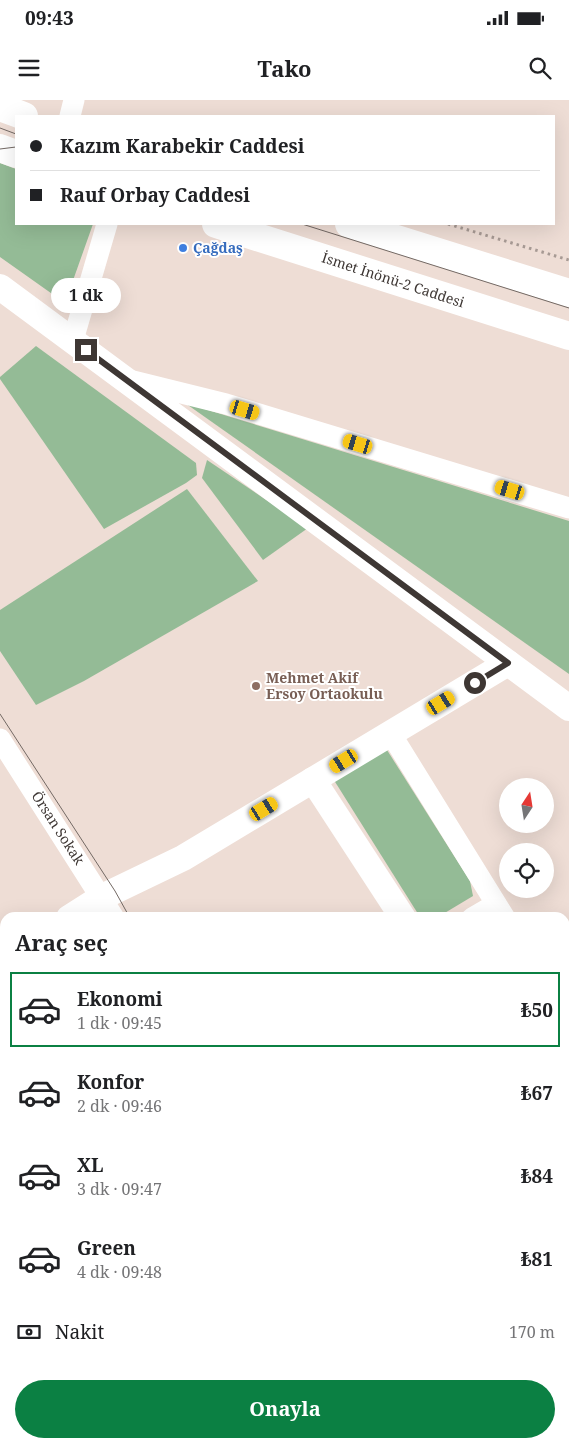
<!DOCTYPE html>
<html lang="tr">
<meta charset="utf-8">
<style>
body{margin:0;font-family:"Noto Serif",serif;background:#f6f6f6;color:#202124;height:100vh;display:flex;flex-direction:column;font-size:19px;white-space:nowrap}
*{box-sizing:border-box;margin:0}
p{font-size:16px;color:#757577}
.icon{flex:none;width:28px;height:28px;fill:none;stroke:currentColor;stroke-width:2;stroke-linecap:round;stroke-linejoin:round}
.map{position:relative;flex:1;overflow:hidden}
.side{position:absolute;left:0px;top:812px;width:570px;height:536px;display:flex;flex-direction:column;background:#fff;border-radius:15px 15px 0 0;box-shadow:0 5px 20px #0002}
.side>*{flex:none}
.top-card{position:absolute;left:15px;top:15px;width:540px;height:110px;border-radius:0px;box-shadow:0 5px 20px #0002;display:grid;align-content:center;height:110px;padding:0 15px;background:#fff}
.needle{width:32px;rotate:12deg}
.controls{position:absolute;left:499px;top:678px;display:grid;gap:10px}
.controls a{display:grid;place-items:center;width:55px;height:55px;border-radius:50%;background:#fff;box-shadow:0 5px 20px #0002;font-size:25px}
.end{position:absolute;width:22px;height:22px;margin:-11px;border:6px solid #3e3734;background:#fff;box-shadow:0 0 0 2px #fff}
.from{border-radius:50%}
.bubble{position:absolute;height:35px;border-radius:18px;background:#fff;box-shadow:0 5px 20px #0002;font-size:16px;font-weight:700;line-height:35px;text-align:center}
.car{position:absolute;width:15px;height:30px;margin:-15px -8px;border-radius:6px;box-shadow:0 0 4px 1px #0007;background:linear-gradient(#f5c518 24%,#345 0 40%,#f5c518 0 76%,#345 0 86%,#f5c518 0)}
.top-card b{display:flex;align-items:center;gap:18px;height:48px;font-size:19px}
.top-card b+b{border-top:1px solid #e0e0e0}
.top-card i{width:12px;height:12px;background:#202124}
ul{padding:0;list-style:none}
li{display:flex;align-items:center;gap:15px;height:75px;margin:0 10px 8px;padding:0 5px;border:2px solid transparent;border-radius:0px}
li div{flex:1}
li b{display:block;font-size:19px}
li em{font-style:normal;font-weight:700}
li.selected{border-color:#0b8043}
li>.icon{width:45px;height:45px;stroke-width:1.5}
h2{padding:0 15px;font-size:22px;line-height:60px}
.pay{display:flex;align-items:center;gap:12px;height:55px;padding:0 15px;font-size:19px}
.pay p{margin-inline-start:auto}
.primary-button{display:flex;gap:10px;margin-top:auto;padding:10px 15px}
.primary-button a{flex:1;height:58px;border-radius:30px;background:#0b8043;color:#fff;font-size:20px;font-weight:700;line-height:58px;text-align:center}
.status{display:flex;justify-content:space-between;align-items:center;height:35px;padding:0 25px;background:#fff;direction:ltr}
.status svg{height:14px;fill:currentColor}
header{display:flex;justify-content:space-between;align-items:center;height:65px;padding:0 15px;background:#fff;font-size:22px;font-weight:700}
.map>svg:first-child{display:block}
.green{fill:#94bb96}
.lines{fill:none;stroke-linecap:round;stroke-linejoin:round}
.path{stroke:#a79a94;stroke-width:3;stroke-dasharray:2.5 4;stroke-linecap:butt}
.service{stroke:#fff;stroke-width:10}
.minor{stroke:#fff;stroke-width:21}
.tertiary{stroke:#fff;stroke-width:26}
.primary{stroke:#fff;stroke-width:28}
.tram{stroke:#736964;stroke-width:1}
.route{stroke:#3e3734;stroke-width:6}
.shop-dot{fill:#3f7fe0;stroke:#fff;stroke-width:2}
.education-dot{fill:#8d6e63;stroke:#fff;stroke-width:2}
.labels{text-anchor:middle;stroke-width:4;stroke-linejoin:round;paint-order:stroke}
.shop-label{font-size:14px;font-weight:bold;fill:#366cbe;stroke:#fff;text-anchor:start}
.street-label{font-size:14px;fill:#3e3734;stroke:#fff}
.education-label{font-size:14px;font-weight:bold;fill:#785e54;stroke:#fff;text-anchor:start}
</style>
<div class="status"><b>09:43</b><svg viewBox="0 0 49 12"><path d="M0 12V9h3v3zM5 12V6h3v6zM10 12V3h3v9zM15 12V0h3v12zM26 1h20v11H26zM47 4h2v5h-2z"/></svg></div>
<header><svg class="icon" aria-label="menu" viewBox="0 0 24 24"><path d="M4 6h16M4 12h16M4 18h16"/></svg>Tako<svg class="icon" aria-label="search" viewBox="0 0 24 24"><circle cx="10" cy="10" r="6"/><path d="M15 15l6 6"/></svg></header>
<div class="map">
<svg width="569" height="1348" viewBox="0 0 569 1348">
<rect width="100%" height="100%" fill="#eeddd5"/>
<g class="green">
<path d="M0,63L16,69V124H93L65,203L0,157Z"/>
<path d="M36,246L196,363L197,375L186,383L104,429L0,279V277Z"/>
<path d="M185,303L569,421V574Z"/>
<path d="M207,360L308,428L263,460L202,378Z"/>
<path d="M187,389L258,481L84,581L36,605L0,551V510Z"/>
<path d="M387,650L470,781L473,796L438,817H420L332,677Z"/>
<path d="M565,936L569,942V1047L565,1041Z"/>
<path d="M569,1264V1339L565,1313V1272L566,1266Z"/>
<path d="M451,1344H525V1348H444Z"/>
</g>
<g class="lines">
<path class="path" d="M448,124L569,160"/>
<path class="service" d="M553,1344L554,1348"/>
<g class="minor">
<path d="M70,16L74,0"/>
<path d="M73,240L107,124"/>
<path d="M129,280L226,304L569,408"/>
<path d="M391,634L505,818"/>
<path d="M0,639L114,818"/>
<path d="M472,818L496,804"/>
<path d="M565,909L569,915"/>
<path d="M0,1097L5,1094"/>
<path d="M0,1331L5,1328"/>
</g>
<g class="tertiary">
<path d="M0,187L569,608"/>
<path d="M313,680L403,818"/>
<path d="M69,818L102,797L183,758L508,563"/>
<path d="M0,860L5,857"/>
<path d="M565,1069L569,1076"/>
<path d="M565,1199L569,1196"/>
<path d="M565,1250L569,1248"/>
<path d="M349,1348L356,1344"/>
</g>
<g class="primary">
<path d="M0,7L24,16"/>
<path d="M0,48L16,54"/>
<path d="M216,124L569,236"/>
<path d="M349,124L569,193"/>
</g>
<g class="tram">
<path d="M0,28L16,34"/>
<path d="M0,49L16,47"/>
<path d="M302,124L569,208"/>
<path d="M0,614L115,791L130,818"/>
<path d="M565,1216L569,1213"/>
</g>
</g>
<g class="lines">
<path class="route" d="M86,250L508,563L475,583"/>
</g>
<circle class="shop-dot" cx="183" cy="148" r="5"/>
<circle class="education-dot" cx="256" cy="586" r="5"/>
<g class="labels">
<g class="shop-label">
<text x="193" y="153">Çağdaş</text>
</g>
<g class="street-label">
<text transform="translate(393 180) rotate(18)" y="5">İsmet İnönü-2 Caddesi</text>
<text transform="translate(58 728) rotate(57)" y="5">Örsan Sokak</text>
</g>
<g class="education-label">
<text x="266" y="583">Mehmet Akif<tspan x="266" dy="16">Ersoy Ortaokulu</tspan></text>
</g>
</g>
</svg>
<div class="controls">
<a><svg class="needle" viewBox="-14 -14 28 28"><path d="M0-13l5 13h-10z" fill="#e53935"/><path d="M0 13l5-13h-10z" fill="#757577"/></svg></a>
<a><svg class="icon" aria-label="locate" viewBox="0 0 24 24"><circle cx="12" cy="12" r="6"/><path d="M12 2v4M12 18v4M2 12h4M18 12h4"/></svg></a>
</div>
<i class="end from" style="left:475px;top:583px"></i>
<i class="end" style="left:86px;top:250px"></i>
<div class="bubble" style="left:51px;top:178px;width:70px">1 dk</div>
<i class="car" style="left:245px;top:310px;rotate:107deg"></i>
<i class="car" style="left:358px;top:344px;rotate:287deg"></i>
<i class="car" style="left:510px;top:390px;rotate:287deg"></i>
<i class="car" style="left:441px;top:603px;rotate:59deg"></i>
<i class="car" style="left:344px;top:661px;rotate:239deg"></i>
<i class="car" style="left:264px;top:709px;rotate:59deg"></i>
<div class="top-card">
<b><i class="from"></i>Kazım Karabekir Caddesi</b>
<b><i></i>Rauf Orbay Caddesi</b>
</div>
<section class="side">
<h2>Araç seç</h2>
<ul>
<li class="selected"><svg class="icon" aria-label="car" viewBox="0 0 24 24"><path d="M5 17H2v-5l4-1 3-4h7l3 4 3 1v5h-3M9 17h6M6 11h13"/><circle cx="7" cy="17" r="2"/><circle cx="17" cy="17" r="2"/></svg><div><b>Ekonomi</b><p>1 dk · 09:45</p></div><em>₺50</em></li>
<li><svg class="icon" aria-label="car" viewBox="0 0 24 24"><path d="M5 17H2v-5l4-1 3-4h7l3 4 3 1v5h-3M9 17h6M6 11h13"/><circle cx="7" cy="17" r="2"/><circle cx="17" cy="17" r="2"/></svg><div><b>Konfor</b><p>2 dk · 09:46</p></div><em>₺67</em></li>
<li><svg class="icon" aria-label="car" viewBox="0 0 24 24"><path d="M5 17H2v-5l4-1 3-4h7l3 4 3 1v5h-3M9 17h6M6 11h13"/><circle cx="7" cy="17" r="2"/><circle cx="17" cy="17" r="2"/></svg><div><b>XL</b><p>3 dk · 09:47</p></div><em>₺84</em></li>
<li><svg class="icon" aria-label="car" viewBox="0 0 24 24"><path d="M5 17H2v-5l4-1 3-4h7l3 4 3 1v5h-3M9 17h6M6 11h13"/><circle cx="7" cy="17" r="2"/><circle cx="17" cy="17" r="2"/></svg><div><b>Green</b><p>4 dk · 09:48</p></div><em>₺81</em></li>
</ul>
<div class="pay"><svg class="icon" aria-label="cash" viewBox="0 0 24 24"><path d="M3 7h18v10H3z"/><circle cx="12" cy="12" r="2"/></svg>Nakit<p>170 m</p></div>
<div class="primary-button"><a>Onayla</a></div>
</section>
</div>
